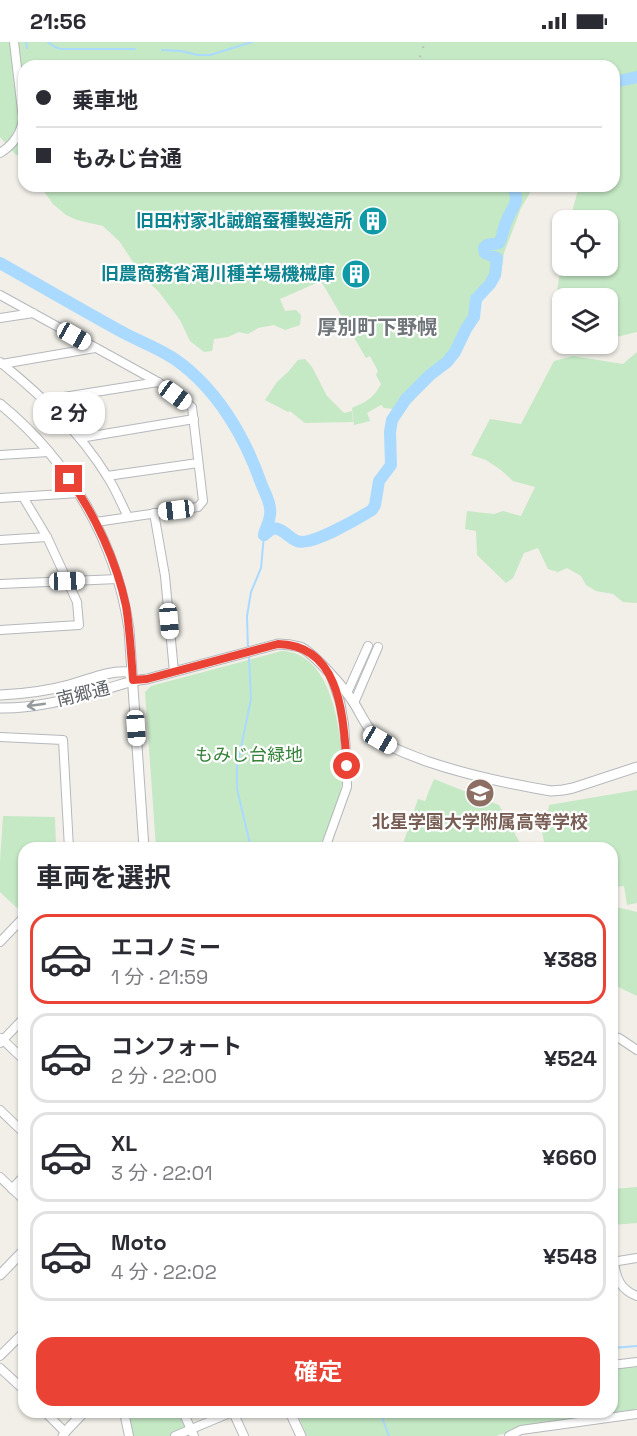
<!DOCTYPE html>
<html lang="ja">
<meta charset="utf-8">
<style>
body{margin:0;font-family:"Space Grotesk","Noto Sans JP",sans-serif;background:#f2f2f3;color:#2b2b33;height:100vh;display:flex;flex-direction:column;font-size:22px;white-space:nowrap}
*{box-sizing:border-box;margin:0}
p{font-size:20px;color:#7c7c81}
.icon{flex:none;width:33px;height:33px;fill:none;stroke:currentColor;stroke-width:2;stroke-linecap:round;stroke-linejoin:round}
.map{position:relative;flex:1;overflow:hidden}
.sheet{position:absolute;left:18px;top:800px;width:600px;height:576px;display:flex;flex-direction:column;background:#fff;border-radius:18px;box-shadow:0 2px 4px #0004}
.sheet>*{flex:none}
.banner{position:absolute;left:18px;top:18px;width:602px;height:132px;border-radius:18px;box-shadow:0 2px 4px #0004;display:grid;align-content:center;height:132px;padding:0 18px;background:#fff}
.fabs{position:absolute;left:552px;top:168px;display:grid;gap:12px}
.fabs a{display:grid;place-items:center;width:66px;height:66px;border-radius:12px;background:#fff;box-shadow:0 2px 4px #0004;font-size:30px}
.end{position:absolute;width:27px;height:27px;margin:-14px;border:8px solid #ea4335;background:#fff;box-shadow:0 0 0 3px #fff}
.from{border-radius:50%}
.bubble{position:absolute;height:42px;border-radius:18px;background:#fff;box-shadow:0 2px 4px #0004;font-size:20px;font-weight:700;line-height:42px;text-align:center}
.car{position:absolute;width:18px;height:36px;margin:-18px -9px;border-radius:8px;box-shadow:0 0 4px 2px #0007;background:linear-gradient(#fff 24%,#345 0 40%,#fff 0 76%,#345 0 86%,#fff 0)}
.banner b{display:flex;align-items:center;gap:21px;height:57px;font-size:22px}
.banner b+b{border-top:2px solid #e1e1e2}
.banner i{width:15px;height:15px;background:#2b2b33}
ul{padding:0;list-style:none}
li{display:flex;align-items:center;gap:18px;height:90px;margin:0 12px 9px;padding:0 6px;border:3px solid #e1e1e2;border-radius:18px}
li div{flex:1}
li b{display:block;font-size:22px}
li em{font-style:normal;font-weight:700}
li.selected{border-color:#ea4335}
li>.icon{width:54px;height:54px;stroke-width:1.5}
h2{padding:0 18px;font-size:27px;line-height:72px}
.primary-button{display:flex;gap:12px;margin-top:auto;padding:12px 18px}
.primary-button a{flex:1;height:69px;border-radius:18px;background:#ea4335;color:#fff;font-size:24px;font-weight:700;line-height:69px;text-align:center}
.status{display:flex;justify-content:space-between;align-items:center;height:42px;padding:0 30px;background:#fff;direction:ltr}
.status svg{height:16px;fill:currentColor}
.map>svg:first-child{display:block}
.green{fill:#c5e8c5}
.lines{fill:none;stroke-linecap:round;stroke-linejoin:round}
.stream{stroke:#aadaff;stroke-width:2}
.river{stroke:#aadaff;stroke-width:12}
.minor-casing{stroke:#b5b8bc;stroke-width:10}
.tertiary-casing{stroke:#b5b8bc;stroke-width:11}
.minor{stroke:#fff;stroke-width:8}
.tertiary{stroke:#fff;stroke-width:9}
.rail{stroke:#b6b7b8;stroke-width:2;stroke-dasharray:1.5 8;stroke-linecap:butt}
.oneway{stroke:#979a9d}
.route{stroke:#ea4335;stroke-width:8}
.labels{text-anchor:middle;stroke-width:4.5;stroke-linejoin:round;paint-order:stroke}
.culture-label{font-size:18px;font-weight:bold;fill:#0d838f;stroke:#fff;text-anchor:end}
.street-label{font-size:18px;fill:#5f6368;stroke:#fff}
.park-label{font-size:18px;fill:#348238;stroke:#fff}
.education-label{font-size:18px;font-weight:bold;fill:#785e54;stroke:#fff}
.neighbourhood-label{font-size:20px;font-weight:bold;fill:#70757a;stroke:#fff}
</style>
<div class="status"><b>21:56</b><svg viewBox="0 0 49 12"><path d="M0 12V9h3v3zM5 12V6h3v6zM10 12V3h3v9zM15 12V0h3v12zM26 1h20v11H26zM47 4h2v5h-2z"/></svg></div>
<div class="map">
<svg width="637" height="1394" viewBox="0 0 637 1394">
<rect width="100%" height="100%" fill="#f1efe8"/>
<g class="green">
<path d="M0,0H637V290L616,295L608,294V256H562V279L555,262L562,218V224H608V178H570L579,144H614V24H24V117L15,112L0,95Z"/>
<path d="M40,144H534L521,166L504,211L501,233L484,255L450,323L437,332L401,372L394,371L393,367L384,366L381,363L367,371L370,379L354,383L352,366C366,360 374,356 381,342L376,333L378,329L370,314L366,316L321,239L280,257L285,269L296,268L301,273L300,283L285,288L274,283L258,286L248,292L239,290L228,295L214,297L212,309L204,310L190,299L180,278L159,250L142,234L120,200L103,184L77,178L66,173L53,162Z"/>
<path d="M637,310V561L623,560L613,552L596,549L586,543L581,534L567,526L558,530L548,527L538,506L524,511L513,536L506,541L477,513L476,489L465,487L467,469L494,472L503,469L521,474L535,445L513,439L501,428L486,418L471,413L490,377L521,382L554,319L573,314L623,322Z"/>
<path d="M305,317L312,325L327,354L344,371L352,369L353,380L305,381L290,369L288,370L265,358L277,340L288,330L298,318Z"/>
<path d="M282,609C327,611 338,672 341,707C342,716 344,726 343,735C340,759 329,784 319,805H156L145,650L151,644Z"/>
<path d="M434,737L499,763L520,801V805H402L418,757L425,759Z"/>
<path d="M637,748V861L627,863L624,844L612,845V806L545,805L541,784L544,772H548L549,763Z"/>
<path d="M3,774L55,775L56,805L24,806V859L17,866L0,850V820Z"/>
<path d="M612,864L637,870V954L612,942Z"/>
<path d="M637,1145V1181L612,1183V1147Z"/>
<path d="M637,1325V1366L633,1369L498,1393L497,1394H307L297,1370H612V1327Z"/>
<path d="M124,1370H183L191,1387L175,1394H129Z"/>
</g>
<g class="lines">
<g class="stream">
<path d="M26,0L27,6"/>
<path d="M48,0L55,5L61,7H135"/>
<path d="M162,8L181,9L198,13H210L252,0"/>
<path d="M248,608L247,574L251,550L261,526L264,493"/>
<path d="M249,614L251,657L237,725V747L251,806"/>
<path d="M612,1306L637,1304"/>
<path d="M380,1370L389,1394"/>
</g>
<g class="river">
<path d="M614,40L637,35"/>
<path d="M0,221C41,244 82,268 124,291C141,300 160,307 176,318C217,347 245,395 261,441C264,449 269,457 270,466C272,476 266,484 264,493"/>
<path d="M264,493L273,486C285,487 287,495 297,499C310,505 359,476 372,468L375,463L379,439L391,423L390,390L392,378L406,357L430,333L447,320L455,310L466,287L474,275L476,257L490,242L495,233L497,216L485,211L484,206L487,203L499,201C503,194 503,186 507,178C513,163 521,160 512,144"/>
</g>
<g class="minor-casing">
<g id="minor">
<path d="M0,111C13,103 21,92 23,77L14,0"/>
<path d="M0,253L158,340L192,365L203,459L198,465L96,480"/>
<path d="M0,276L33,271"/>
<path d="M0,320C41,353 79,389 107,434C115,446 121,461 128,475"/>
<path d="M2,322L95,306"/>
<path d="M45,358L158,340"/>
<path d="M80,396L194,377"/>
<path d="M0,413L49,410"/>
<path d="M107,434L198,421"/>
<path d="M0,456L79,451"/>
<path d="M154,471L165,534L174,630"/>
<path d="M0,498L47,495"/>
<path d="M0,542L118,537"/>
<path d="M0,588L79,583L77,560L47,495L23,455"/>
<path d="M347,651L368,604"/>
<path d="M354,661L378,605"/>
<path d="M0,695L63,698L69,806"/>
<path d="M325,806L347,745V724L344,682L340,660L331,634"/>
<path d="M0,900L24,875"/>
<path d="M612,994L619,996L637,1008"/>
<path d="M1,996L24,1018"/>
<path d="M0,1001L24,976"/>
<path d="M0,1068L24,1091"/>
<path d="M0,1135L24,1158"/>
<path d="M12,1147L24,1134"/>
<path d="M612,1220L637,1216"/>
<path d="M614,1220C616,1237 621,1248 637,1254"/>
<path d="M0,1314L24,1290"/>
<path d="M612,1323L637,1320"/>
<path d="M0,1326L24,1348"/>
<path d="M45,1370L65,1390"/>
<path d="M124,1370L129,1394"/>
<path d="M183,1370L194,1394"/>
<path d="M233,1370L244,1394"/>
<path d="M175,1394L232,1370"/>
<path d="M509,1394L521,1388L637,1372"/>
</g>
</g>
<g class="tertiary-casing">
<g id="tertiary">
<path d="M0,362C69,418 116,499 129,587L144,806"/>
<path d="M0,653C23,652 47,649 69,643C89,638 108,628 128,630L133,638"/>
<path d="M0,666C36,667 72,656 106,647C120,643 132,638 147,637L278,602C286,602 293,603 300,605C313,610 346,648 354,661C362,674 368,689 380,698C394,708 411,713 426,719C467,733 509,742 551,749L563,748L573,746L637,725"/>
<path d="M0,1233L24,1208"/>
<path d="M290,1370L301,1394"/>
<path d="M63,1394L65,1390L84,1370"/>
</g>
</g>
<use href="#minor" class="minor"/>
<use href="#tertiary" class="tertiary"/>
<path class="rail" d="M417,24L425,0"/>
</g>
<defs><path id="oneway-shaft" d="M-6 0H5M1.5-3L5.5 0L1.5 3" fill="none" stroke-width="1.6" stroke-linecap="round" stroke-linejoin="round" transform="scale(1.5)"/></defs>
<use class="oneway" href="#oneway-shaft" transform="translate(36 663) rotate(172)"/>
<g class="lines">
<path class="route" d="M69,437C95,472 117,521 126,564C130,588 131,613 133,638L147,637L278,602C342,603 343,677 347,724"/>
</g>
<defs>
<g id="building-disc" transform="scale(1.5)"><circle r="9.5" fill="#0f9aa8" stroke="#fff"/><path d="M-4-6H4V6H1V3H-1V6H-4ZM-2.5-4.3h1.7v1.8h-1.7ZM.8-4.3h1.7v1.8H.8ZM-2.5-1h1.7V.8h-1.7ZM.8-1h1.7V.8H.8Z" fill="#fff"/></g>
<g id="school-disc" transform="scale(1.5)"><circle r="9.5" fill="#8d6e63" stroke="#fff"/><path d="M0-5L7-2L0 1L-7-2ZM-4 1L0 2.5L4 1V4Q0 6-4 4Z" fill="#fff"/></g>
</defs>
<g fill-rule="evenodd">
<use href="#building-disc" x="373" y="179"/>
<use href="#building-disc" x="356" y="232"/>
<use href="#school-disc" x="480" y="751"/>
</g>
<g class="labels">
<g class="culture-label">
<text x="352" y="185">旧田村家北誠館蚕種製造所</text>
<text x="335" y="238">旧農商務省滝川種羊場機械庫</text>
</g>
<g class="street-label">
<text transform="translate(83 652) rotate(-14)" y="6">南郷通</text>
</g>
<g class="park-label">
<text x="249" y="719">もみじ台緑地</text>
</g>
<g class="education-label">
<text x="480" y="786">北星学園大学附属高等学校</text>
</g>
<g class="neighbourhood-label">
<text x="377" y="292">厚別町下野幌</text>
</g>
</g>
</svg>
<div class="fabs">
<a><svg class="icon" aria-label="locate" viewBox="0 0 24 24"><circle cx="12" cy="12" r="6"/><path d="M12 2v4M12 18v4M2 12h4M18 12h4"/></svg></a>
<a><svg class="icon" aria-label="layers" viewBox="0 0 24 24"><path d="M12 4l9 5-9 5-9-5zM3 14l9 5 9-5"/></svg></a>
</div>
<i class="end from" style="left:347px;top:724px"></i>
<i class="end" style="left:69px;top:437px"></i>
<div class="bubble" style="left:33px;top:350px;width:72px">2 分</div>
<i class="car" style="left:74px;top:294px;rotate:119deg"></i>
<i class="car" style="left:175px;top:353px;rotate:126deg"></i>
<i class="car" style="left:176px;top:468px;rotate:263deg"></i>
<i class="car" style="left:67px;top:539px;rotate:88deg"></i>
<i class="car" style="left:169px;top:579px;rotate:175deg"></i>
<i class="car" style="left:136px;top:686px;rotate:176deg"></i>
<i class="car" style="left:380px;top:698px;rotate:120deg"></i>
<div class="banner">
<b><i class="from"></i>乗車地</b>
<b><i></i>もみじ台通</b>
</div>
<section class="sheet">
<h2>車両を選択</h2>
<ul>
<li class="selected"><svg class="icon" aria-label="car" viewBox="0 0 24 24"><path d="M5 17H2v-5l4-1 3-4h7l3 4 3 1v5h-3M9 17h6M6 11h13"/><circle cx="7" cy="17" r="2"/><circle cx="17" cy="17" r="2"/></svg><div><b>エコノミー</b><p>1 分 · 21:59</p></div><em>¥388</em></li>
<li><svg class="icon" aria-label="car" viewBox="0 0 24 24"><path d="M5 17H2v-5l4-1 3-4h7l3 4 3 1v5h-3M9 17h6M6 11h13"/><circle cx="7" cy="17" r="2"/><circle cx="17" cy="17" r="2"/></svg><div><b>コンフォート</b><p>2 分 · 22:00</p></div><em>¥524</em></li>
<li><svg class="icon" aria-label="car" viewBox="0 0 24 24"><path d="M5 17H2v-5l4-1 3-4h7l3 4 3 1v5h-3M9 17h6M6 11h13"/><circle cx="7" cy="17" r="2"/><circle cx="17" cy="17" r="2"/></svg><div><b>XL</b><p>3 分 · 22:01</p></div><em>¥660</em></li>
<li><svg class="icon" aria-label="car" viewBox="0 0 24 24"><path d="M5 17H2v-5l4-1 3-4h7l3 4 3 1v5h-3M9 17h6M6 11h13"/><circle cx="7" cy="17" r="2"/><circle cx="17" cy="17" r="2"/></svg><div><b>Moto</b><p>4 分 · 22:02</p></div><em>¥548</em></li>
</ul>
<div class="primary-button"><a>確定</a></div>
</section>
</div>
